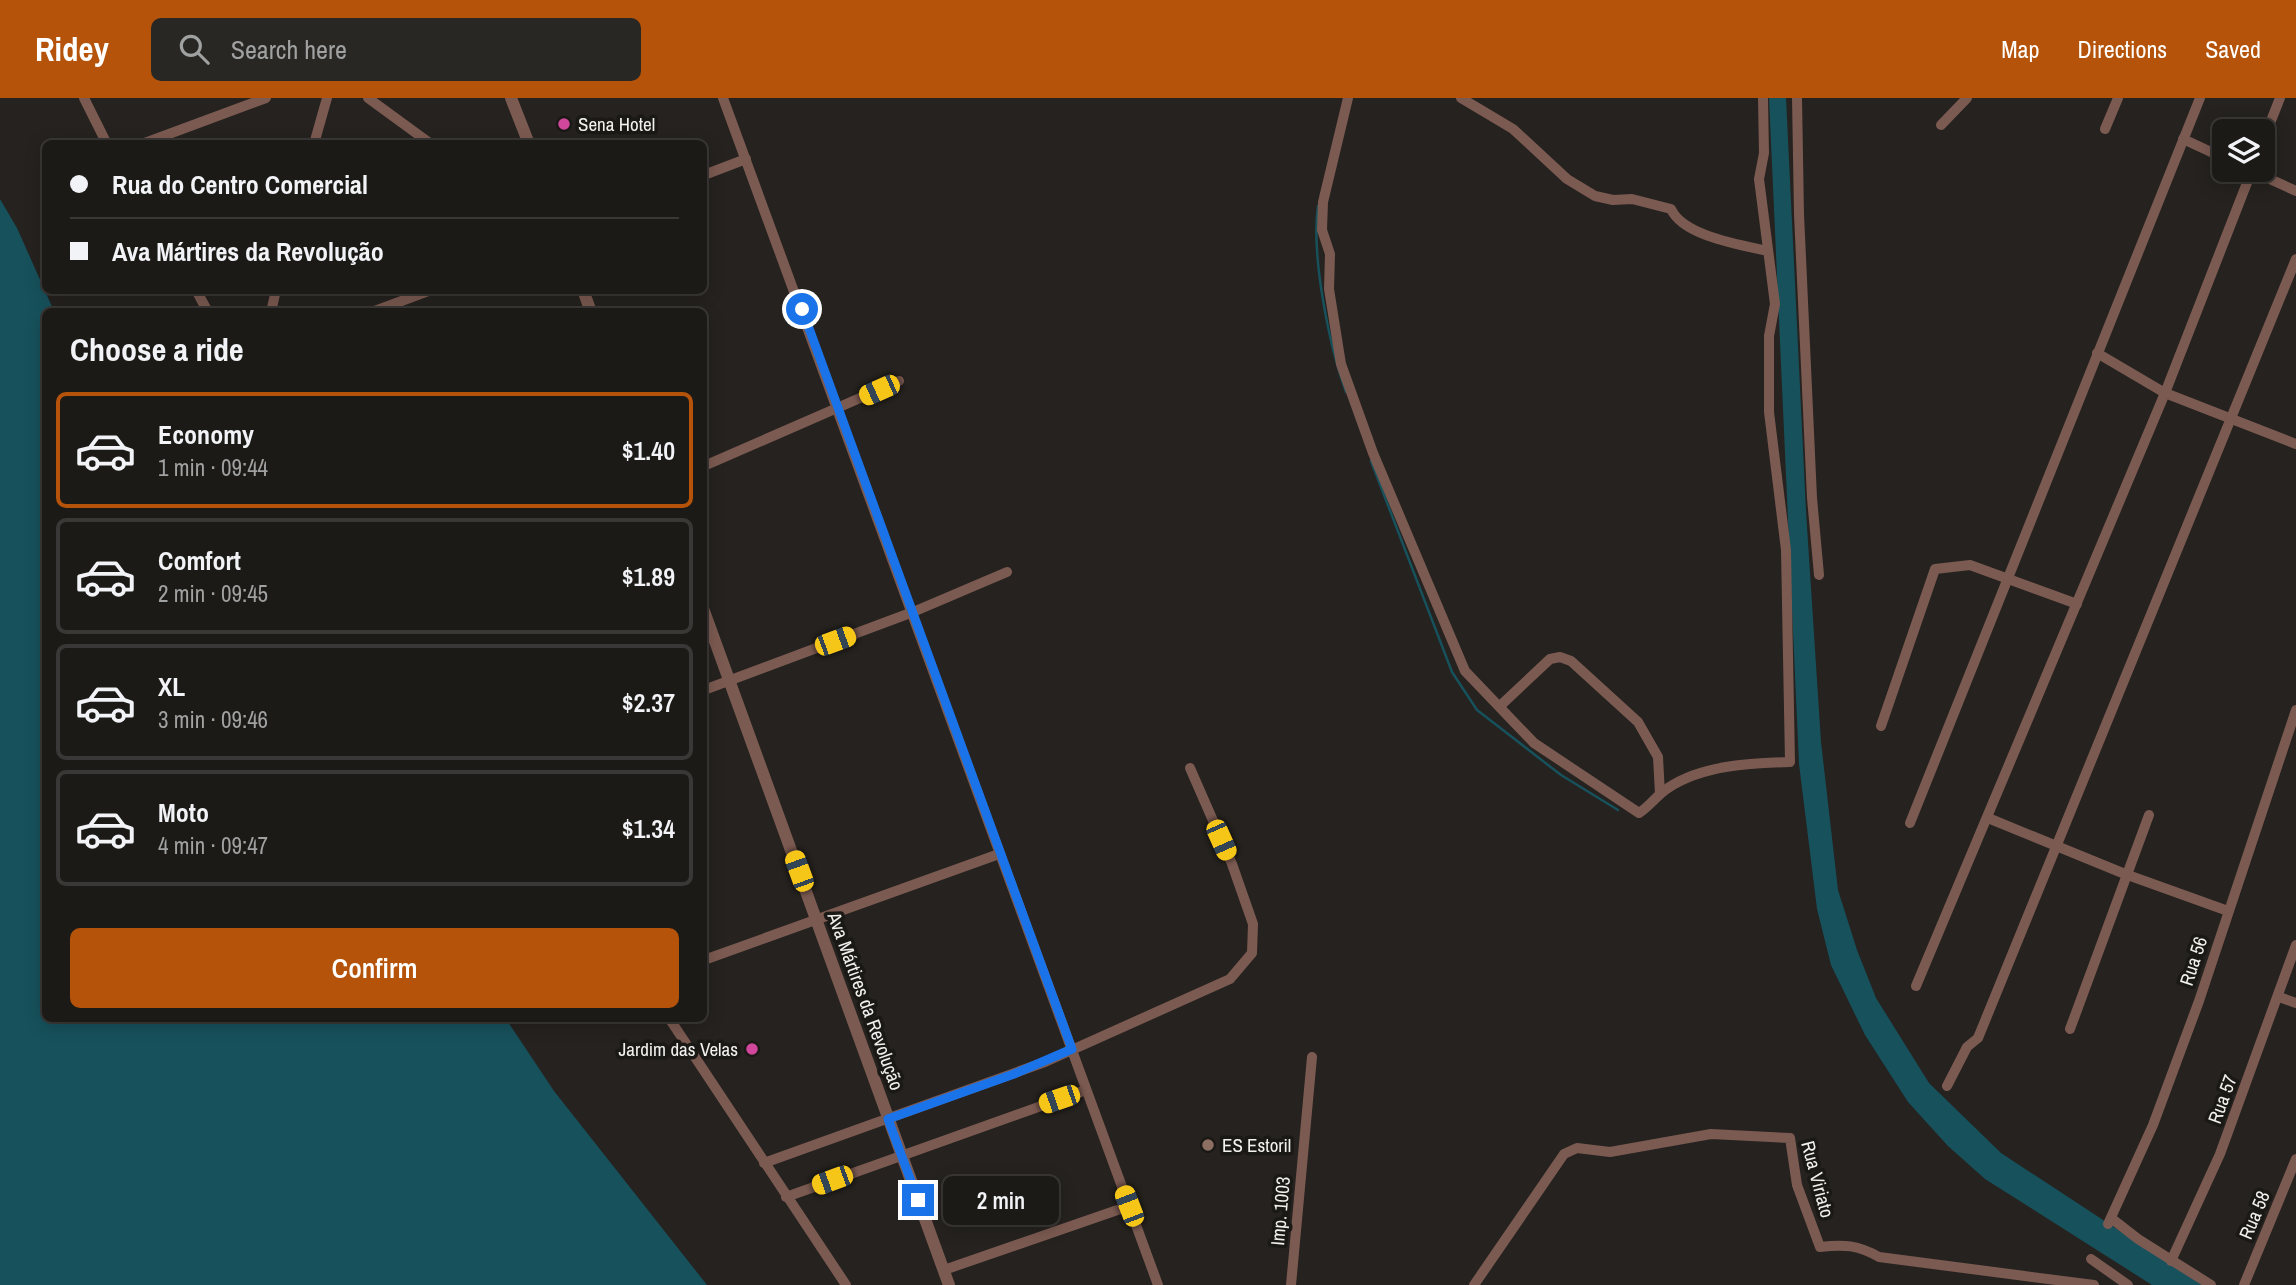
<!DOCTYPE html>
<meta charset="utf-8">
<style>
body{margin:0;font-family:"Archivo Narrow",sans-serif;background:#292724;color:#f1f3f6;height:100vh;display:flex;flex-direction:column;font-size:26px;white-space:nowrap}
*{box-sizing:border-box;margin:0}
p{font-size:23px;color:#a0a1a1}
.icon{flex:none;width:38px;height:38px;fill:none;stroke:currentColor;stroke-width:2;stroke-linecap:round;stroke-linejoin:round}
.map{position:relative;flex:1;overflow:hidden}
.side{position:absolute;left:42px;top:210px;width:665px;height:714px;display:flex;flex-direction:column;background:#1c1a17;border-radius:10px;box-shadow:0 4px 18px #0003,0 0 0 2px #3a3836}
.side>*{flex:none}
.guide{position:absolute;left:42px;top:42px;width:665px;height:154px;border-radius:10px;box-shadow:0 4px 18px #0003,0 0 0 2px #3a3836;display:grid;align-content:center;height:154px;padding:0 28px;background:#1c1a17}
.controls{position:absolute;left:2212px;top:21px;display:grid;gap:14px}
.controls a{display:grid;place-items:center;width:63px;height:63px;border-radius:10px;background:#1c1a17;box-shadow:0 4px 18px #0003,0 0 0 2px #3a3836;font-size:35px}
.end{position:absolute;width:32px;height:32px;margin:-16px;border:9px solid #1a73e8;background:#fff;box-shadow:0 0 0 4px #fff}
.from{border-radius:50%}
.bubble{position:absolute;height:49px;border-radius:10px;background:#1c1a17;box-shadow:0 4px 18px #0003,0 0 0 2px #3a3836;font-size:23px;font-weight:600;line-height:49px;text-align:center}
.car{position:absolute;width:21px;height:42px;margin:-21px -10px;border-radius:9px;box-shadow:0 0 5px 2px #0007;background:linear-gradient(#f5c518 24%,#345 0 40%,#f5c518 0 76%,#345 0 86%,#f5c518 0)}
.guide b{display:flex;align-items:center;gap:24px;height:66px;font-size:26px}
.guide b+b{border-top:2px solid #3a3836}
.guide i{width:18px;height:18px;background:#f1f3f6}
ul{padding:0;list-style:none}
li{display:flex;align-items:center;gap:21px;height:116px;margin:0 14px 10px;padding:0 14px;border:4px solid #3a3836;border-radius:10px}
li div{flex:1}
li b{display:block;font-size:26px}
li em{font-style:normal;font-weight:600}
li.on{border-color:#b45309}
li>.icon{width:63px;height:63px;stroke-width:1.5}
h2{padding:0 28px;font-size:32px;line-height:84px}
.primary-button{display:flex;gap:14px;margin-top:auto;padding:14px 28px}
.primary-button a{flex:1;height:80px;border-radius:10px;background:#b45309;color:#fff;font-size:28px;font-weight:600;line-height:80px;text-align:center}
header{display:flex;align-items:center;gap:42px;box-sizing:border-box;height:98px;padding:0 35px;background:#b45309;color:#fff}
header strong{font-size:33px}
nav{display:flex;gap:38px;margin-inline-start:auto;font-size:24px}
.search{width:490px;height:63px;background:#292724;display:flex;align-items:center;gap:18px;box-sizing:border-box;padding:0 24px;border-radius:10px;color:#a0a1a1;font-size:26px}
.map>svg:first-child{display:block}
.water{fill:#17515c}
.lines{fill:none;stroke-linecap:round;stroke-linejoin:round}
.stream{stroke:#17515c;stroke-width:2.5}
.minor{stroke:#7b5a51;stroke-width:10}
.tertiary{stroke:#7b5a51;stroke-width:12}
.route{stroke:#1a73e8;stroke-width:9}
.hotel-dot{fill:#d1479c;stroke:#1b1916;stroke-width:2.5}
.education-dot{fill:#8d6e63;stroke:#1b1916;stroke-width:2.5}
.labels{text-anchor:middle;stroke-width:7;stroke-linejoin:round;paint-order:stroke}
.poi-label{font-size:19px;fill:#f3f1ef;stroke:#1b1916;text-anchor:start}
.street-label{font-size:19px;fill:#f3f1ef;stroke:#1b1916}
</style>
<header>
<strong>Ridey</strong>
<div class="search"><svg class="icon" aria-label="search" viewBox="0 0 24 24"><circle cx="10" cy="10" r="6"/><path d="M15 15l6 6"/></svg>Search here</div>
<nav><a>Map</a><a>Directions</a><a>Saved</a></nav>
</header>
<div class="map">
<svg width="2296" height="1187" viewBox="0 0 2296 1187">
<rect width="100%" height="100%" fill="#25221f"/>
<g class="water">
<path d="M1769,0H1786L1806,413L1821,644L1838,792L1857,852L1876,900L1929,985L2001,1055L2202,1187H2152L1985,1081L1948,1048L1908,1004L1865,937L1831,867L1817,811L1799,666Z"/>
<path d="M0,101L17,130L54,213L46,214V920L506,921L554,993L707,1187H0Z"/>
</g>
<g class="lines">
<g class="stream">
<path d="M1318,108C1311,158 1329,247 1346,294"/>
<path d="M1371,363L1452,574L1477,612L1561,677L1618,712"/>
</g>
<g class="minor">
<path d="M84,0L107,46"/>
<path d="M368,0L431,46"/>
<path d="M723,0L1158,1187"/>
<path d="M1348,0L1323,104L1322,132L1330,156L1329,191L1341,266L1373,355L1465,573L1534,645L1639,715C1650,708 1657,697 1668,690C1702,667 1751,665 1790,664L1786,452L1769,314V238L1775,206L1759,81L1764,55L1763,0"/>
<path d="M1461,0L1513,31L1567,81L1595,98L1613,102L1632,101L1671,111C1683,138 1741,147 1768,153"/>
<path d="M1797,0L1799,116L1812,400L1819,477"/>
<path d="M1941,27L1967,0"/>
<path d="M2105,31L2118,0"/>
<path d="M2183,41L2224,60"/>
<path d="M2263,43L2280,0"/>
<path d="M142,46L266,0"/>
<path d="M314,46L327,0"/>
<path d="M2250,72L2296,93"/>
<path d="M704,77L746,61"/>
<path d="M196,192L208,214"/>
<path d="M271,214L276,192"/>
<path d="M372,214L431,192"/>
<path d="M2097,255L2165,295L2296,346"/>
<path d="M704,368L899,283"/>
<path d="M704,592L913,514L1007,474"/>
<path d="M1500,608L1550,561L1560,559L1571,563L1638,624L1658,659L1660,696"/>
<path d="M1881,628L1935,471L1970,467L2077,506"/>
<path d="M1988,720L2125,776L2228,813"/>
<path d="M1910,725L2200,0"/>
<path d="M704,862L999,756"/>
<path d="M1916,888L2165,295L2252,72"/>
<path d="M2279,899L2296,905"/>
<path d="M669,920L846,1187"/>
<path d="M2070,931L2149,717"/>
<path d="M1947,988L1967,949L1978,940L2296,161"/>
<path d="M764,1065L1045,964L1230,881L1252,855L1253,826L1232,766L1190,670"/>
<path d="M786,1099L1086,992"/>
<path d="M2111,1120L2138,1141L2211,1187"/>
<path d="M2108,1126L2153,1027L2199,903L2296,612"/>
<path d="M2091,1161L2128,1187"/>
<path d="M2171,1163L2220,1056L2296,847"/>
<path d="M944,1172L1129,1108"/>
<path d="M1291,1187L1312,959"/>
<path d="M1474,1187L1564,1056L1577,1050L1610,1054L1711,1036L1790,1040L1797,1087L1820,1149C1844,1146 1858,1147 1879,1159L2094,1187"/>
<path d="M2244,1187L2296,1061"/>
</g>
<g class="tertiary">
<path d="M511,0L529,46"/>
<path d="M583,192L591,214"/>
<path d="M704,513L949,1187"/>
</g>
</g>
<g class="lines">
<path class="route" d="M802,211L1072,951L1014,976L888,1021L918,1102"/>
</g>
<g class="hotel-dot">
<circle cx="564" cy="26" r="7"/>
<circle cx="752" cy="951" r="7"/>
</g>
<circle class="education-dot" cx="1208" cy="1047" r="7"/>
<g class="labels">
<g class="poi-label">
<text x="578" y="33">Sena Hotel</text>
<text x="738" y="958" text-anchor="end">Jardim das Velas</text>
<text x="1222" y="1054">ES Estoril</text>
</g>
<g class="street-label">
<text transform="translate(2193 863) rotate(-72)" y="7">Rua 56</text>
<text transform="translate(866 903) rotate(70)" y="7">Ava Mártires da Revolução</text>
<text transform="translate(2222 1001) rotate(-70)" y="7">Rua 57</text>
<text transform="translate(1818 1081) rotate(75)" y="7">Rua Viriato</text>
<text transform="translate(1280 1113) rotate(-85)" y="7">Imp. 1003</text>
<text transform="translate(2254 1117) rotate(-67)" y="7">Rua 58</text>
</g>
</g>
</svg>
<div class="controls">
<a><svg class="icon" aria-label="layers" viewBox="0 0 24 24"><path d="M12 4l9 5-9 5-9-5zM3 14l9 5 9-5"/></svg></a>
</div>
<i class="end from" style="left:802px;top:211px"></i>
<i class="end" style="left:918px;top:1102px"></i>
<div class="bubble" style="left:943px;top:1078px;width:116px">2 min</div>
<i class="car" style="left:879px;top:292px;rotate:246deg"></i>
<i class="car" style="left:835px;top:543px;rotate:70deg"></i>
<i class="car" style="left:1221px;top:742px;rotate:156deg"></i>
<i class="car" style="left:799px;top:773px;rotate:340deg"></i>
<i class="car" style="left:1059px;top:1001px;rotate:251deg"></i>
<i class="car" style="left:832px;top:1082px;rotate:250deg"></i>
<i class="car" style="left:1129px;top:1108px;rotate:339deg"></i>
<div class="guide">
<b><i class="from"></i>Rua do Centro Comercial</b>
<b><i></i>Ava Mártires da Revolução</b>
</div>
<section class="side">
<h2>Choose a ride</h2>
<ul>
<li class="on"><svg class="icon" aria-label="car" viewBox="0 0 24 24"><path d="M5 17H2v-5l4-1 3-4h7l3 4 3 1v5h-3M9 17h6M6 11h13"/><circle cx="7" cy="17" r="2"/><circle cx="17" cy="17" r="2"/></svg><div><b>Economy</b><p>1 min · 09:44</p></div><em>$1.40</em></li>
<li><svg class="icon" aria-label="car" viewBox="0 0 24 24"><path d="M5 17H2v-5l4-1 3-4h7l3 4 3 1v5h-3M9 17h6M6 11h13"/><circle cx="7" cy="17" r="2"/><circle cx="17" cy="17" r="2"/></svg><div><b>Comfort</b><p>2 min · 09:45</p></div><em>$1.89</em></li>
<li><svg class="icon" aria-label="car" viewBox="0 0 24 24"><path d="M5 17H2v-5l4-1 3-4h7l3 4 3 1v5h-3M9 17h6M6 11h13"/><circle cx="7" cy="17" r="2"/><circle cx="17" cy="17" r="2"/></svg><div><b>XL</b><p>3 min · 09:46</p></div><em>$2.37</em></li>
<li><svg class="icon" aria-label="car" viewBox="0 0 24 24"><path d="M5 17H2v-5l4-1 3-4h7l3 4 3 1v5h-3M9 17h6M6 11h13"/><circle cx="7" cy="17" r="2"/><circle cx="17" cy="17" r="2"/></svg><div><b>Moto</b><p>4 min · 09:47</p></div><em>$1.34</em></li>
</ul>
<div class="primary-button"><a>Confirm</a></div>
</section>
</div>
